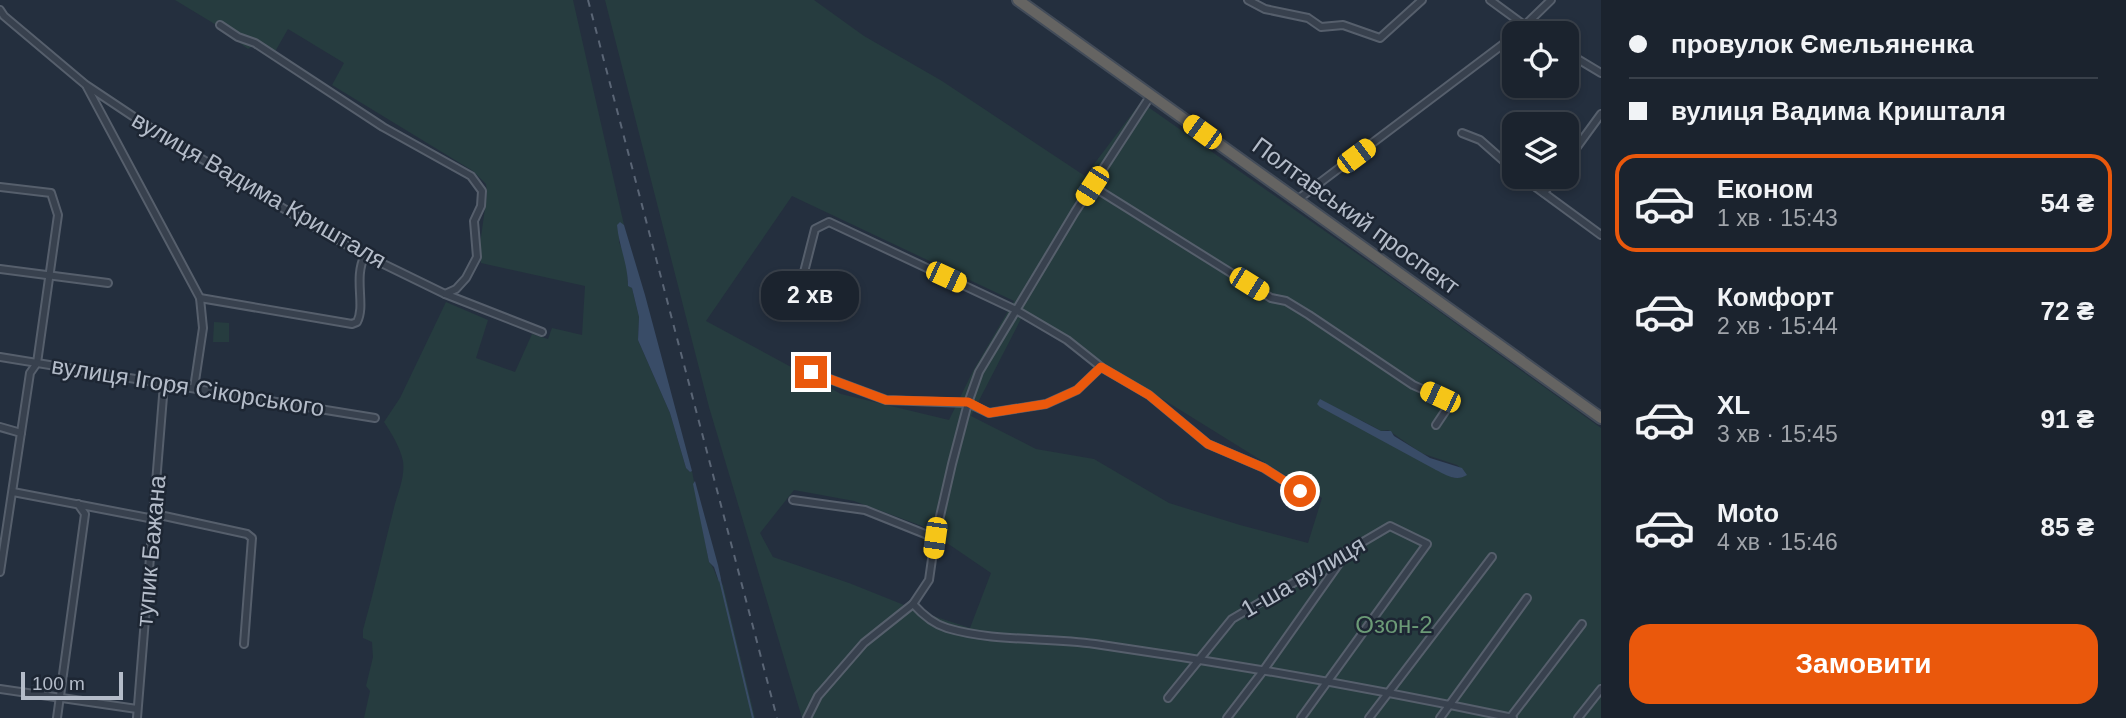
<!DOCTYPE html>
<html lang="uk">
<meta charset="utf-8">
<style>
body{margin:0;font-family:Helvetica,sans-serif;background:#242b36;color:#f1f3f6;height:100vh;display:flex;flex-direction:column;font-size:26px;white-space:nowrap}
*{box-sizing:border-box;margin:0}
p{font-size:23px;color:#a0a4aa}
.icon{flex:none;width:38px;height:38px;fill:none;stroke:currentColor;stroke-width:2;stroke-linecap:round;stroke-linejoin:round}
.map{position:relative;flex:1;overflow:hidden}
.side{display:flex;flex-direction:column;background:#1b232e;width:525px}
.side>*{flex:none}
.top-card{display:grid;align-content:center;height:154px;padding:0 28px;background:#1b232e}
.controls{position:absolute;left:1502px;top:21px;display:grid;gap:14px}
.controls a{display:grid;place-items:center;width:77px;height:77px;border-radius:14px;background:#1b232e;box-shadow:0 4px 10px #0003,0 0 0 2px #39404a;font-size:35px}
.scale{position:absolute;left:21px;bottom:18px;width:102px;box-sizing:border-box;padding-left:7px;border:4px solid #b4bcc9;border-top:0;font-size:19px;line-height:24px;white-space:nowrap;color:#b4bcc9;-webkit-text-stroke:5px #1d2633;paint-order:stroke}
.end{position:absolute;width:32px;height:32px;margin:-16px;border:9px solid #ea580c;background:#fff;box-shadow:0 0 0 4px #fff}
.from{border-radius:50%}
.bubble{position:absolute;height:49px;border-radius:21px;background:#1b232e;box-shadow:0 4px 10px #0003,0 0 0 2px #39404a;font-size:23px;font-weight:700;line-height:49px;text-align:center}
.car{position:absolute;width:21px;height:42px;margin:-21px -10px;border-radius:9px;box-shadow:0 0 5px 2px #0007;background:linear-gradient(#f5c518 24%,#345 0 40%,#f5c518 0 76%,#345 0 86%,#f5c518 0)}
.top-card b{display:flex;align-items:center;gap:24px;height:66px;font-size:26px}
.top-card b+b{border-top:2px solid #39404a}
.top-card i{width:18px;height:18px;background:#f1f3f6}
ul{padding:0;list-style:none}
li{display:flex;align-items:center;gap:21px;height:98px;margin:0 14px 10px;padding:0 14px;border:4px solid transparent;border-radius:21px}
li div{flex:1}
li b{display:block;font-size:26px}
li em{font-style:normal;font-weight:700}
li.on{border-color:#ea580c}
li>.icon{width:63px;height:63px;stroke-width:1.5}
.action{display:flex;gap:14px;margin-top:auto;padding:14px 28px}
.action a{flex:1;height:80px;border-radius:21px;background:#ea580c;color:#fff;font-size:28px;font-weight:700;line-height:80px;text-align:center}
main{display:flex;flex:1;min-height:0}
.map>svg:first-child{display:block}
.green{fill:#263c3f;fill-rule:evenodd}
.water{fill:#394c67}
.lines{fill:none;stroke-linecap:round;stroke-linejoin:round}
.stream{stroke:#394c67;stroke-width:2}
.minor-casing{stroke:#565f6c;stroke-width:10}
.trunk-casing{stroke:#434c59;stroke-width:14}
.minor{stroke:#38414e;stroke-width:6}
.trunk{stroke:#656462;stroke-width:10}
.rail{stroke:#5a6575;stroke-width:2;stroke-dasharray:7 7;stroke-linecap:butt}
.route{stroke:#ea580c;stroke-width:9}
.labels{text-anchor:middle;stroke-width:5;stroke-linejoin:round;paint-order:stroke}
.street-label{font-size:24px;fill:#b4bcc9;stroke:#1d2633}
.park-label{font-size:24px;fill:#6b9a76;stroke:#1d2633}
</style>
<main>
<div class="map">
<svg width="1601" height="718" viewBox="0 0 1601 718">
<rect width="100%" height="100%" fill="#242f3e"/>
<g class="green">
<path d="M175,0H573L624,225L620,223L619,242L627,262L628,286L632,288L639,317L638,340L670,413L686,468L690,472L692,471L709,562C716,569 715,579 723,585L755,718H364L370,691L366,686L373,657L372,642L363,638V630C375,588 384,546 395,504C399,490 405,476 403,461C400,447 392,434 384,422L400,398L446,302L488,320L476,358L515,372L532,334L548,339L552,328L582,335L585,286L481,263L480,244L487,194L486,184L473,171L332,85L344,63L288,29L272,57L254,45L248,49L213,23Z"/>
<path d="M605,0H814L864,36L942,81L1085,176L1141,102L1426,302L1601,428V718H802L709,407ZM792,196L1014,301L973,371L949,420L841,394L706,321ZM1024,313L1322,498L1308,543L1240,525L1169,503L1094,459L1036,449L971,416ZM1359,419L1381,431L1388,430L1421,453L1457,465L1465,472L1453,478L1450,476L1392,444ZM794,490L854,501L922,526L991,573L970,628L924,613L849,583L773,557L760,533Z"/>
<path d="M214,322L229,323V342H213Z"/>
</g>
<g class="water">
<path d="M620,222L624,225L645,295L692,471L690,472L686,468L670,413L638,340L639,317L632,288L628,286C628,264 619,247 617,225Z"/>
<path d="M1320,399L1381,431H1391L1394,436L1430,458L1462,468L1467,475C1456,482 1446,475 1436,470L1320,407L1317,404Z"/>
<path d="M695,481L718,565L721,579L719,582L714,567L709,562L693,484Z"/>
</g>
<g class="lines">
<path class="stream" d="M720,580L753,718"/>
<g class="minor-casing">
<g id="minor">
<path d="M1248,0L1265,9L1308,18L1321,27L1343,25L1380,38L1422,0"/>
<path d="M1490,0L1535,33"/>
<path d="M0,10L4,16L86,85L146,125L304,221L365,255L445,294L542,332"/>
<path d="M220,25L238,37L255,43L383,127L471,176L482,191L481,206L474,221L477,257L466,278L456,289L445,294"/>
<path d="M1517,33L1551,0"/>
<path d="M1566,52L1601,73"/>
<path d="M87,87L200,298L203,328L194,388"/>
<path d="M1151,95L1075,212L979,372L968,403L952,464L935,538L929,580L913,604C922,614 933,624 947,628C994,642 1046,637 1095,644C1235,664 1375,689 1513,718"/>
<path d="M1462,133L1480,140L1514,170"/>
<path d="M1566,162L1601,114"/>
<path d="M1522,177L1601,235"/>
<path d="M1092,186L1271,298L1286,301L1309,315L1413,385L1440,397L1448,407L1436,425"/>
<path d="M0,187L51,193L58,215L37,363L30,373L0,572"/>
<path d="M1544,193L1555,177"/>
<path d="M1297,200L1514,36"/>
<path d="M0,269L108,283"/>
<path d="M803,276L815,229L829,222L1016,310L1067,340L1101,367L1149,395L1208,444L1264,468L1300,491"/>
<path d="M200,298L352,324L357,322C366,305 353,278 365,255"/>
<path d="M0,357L375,418"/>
<path d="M811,372L886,400L968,403L989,413L1046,404L1077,390L1101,367"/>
<path d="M0,427L21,433"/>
<path d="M13,492L154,519"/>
<path d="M793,500L865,510L935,538"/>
<path d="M155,514L247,534L252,538L244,644"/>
<path d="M0,689L137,709"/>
<path d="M1168,698L1232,619L1390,526L1427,544L1301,718"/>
<path d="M57,718L85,514L78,504"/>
<path d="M137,718L164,384"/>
<path d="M807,718L818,696L864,643L913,604"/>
<path d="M1227,718L1263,671L1345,555"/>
<path d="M1369,718L1492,557"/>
<path d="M1440,718L1527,598"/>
<path d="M1510,718L1582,624"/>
<path d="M1578,718L1601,689"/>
</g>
</g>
<g class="trunk-casing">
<path id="trunk" d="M1018,0L1601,418"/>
</g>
<use href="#minor" class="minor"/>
<use href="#trunk" class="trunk"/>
<path class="rail" d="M588,0L777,718"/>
</g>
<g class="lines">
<path class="route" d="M811,372L886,400L968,402L989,413L1046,404L1077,390L1101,367L1149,395L1208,444L1264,468L1300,491"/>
</g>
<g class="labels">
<g class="street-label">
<text transform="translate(259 190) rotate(30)" y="8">вулиця Вадима Кришталя</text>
<text transform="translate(1356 216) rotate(36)" y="8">Полтавський проспект</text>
<text transform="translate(188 387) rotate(9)" y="8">вулиця Ігоря Сікорського</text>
<text transform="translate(151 551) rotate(-85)" y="8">тупик Бажана</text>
<text transform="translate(1303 577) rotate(-30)" y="8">1-ша вулиця</text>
</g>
<g class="park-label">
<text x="1394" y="633">Озон-2</text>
</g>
</g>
</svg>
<div class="controls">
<a><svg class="icon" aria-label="locate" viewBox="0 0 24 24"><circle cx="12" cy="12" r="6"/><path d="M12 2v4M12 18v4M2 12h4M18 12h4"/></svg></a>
<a><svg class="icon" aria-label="layers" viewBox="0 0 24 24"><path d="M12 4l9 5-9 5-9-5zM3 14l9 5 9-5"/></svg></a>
</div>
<div class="scale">100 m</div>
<i class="end from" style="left:1300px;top:491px"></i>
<i class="end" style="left:811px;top:372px"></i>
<div class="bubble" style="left:761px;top:271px;width:98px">2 хв</div>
<i class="car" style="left:1202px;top:132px;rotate:306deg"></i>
<i class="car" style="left:1356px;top:156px;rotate:53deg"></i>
<i class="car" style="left:1092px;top:186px;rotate:213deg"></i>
<i class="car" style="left:946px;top:277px;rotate:115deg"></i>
<i class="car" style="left:1249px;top:284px;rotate:122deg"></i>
<i class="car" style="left:1440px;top:397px;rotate:295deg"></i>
<i class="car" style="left:935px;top:538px;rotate:188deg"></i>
</div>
<section class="side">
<div class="top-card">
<b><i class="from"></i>провулок Ємельяненка</b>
<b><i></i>вулиця Вадима Кришталя</b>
</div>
<ul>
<li class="on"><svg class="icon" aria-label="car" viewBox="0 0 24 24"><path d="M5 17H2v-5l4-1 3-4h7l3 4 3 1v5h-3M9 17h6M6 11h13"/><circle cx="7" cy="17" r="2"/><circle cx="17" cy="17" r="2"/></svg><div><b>Економ</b><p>1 хв · 15:43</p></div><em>54 ₴</em></li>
<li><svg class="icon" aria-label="car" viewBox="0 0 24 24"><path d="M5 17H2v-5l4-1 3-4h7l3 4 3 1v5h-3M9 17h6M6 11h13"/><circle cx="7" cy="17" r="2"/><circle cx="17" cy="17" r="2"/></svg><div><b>Комфорт</b><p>2 хв · 15:44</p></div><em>72 ₴</em></li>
<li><svg class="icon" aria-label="car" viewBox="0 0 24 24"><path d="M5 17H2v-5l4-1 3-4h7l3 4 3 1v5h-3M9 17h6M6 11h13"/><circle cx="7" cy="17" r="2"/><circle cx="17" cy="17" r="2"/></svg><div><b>XL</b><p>3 хв · 15:45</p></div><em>91 ₴</em></li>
<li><svg class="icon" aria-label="car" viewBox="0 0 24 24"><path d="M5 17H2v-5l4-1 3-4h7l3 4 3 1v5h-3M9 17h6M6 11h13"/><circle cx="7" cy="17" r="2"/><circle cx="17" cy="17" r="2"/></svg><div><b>Moto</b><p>4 хв · 15:46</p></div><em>85 ₴</em></li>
</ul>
<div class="action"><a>Замовити</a></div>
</section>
</main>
